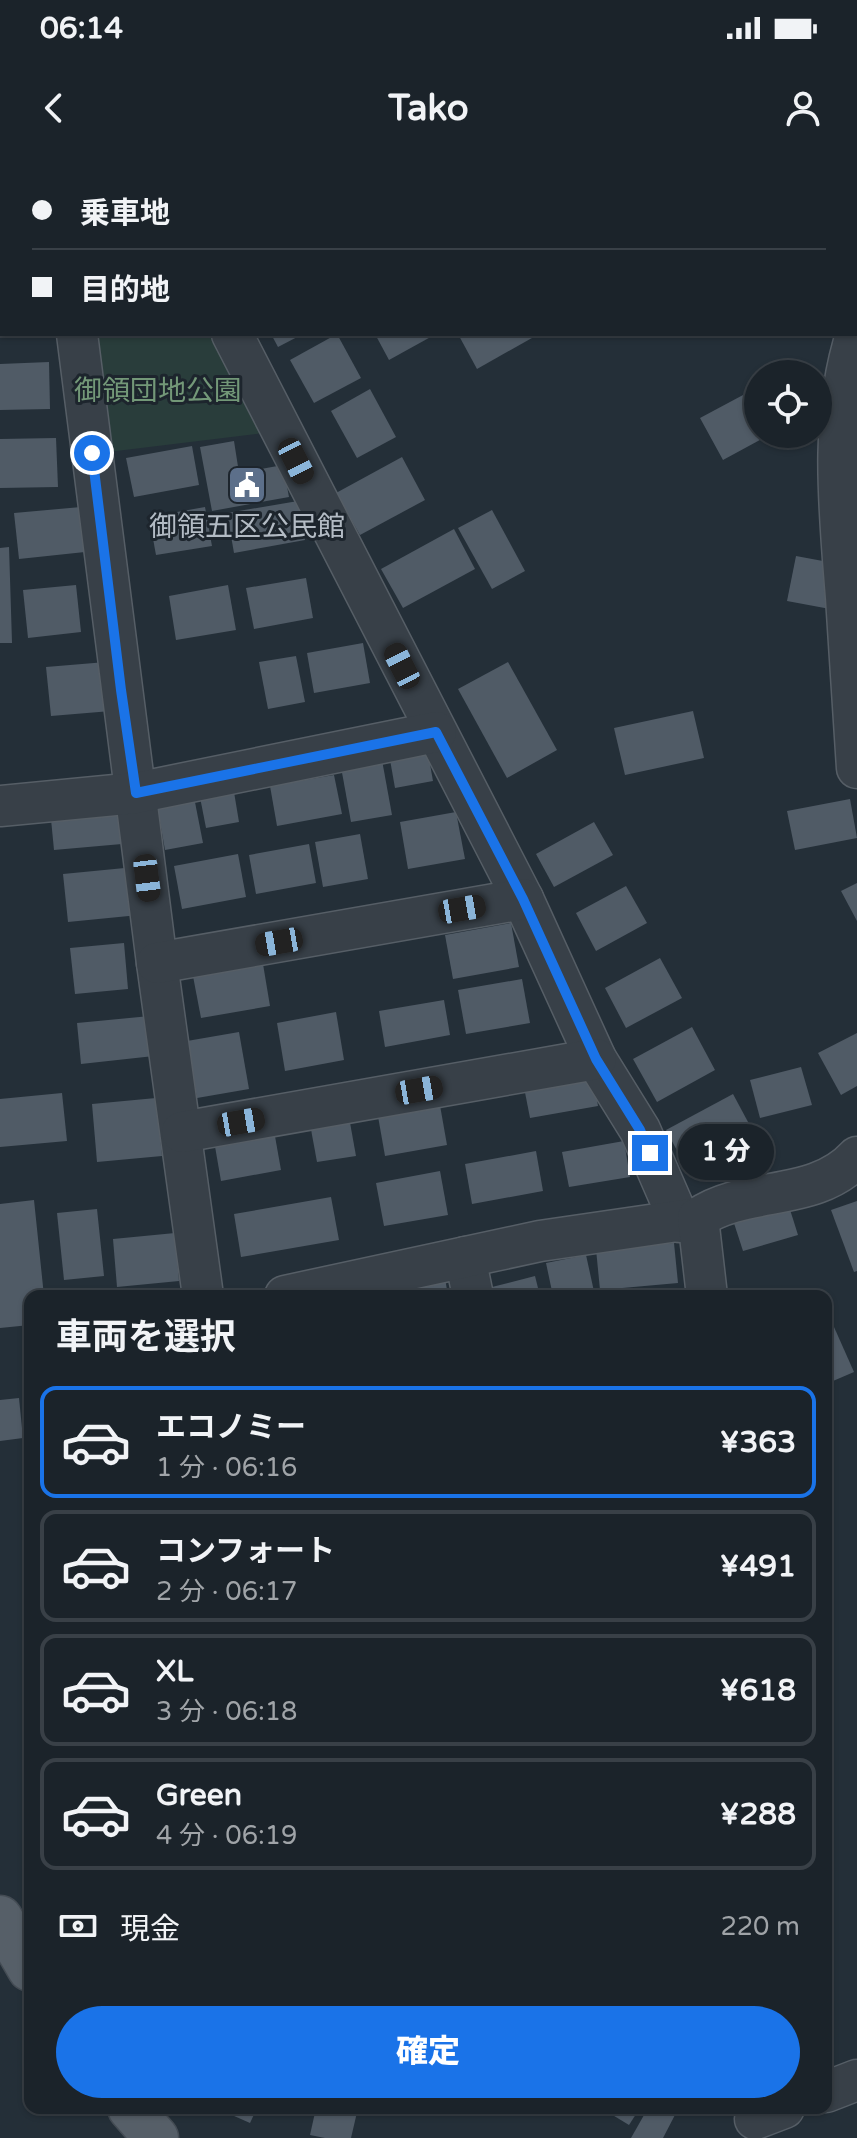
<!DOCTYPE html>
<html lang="ja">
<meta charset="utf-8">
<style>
body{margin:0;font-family:"Varela Round","Noto Sans JP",sans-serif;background:#282f36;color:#f1f3f6;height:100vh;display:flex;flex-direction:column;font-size:30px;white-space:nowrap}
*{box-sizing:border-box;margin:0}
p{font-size:26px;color:#a0a4a8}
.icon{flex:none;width:44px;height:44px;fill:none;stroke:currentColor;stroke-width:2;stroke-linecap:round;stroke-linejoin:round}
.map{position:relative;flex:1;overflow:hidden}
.details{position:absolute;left:24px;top:1130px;width:808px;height:824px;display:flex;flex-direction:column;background:#1b232a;border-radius:16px;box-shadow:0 2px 6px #0004,0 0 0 2px #394047}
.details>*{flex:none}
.hud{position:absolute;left:0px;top:0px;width:858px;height:176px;box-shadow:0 2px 6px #0004,0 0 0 2px #394047;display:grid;align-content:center;height:176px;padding:0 32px;background:#1b232a}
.fabs{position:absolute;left:744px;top:200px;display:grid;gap:16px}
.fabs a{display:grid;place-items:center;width:88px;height:88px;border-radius:50%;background:#1b232a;box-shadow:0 2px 6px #0004,0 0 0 2px #394047;font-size:40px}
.end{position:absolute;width:36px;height:36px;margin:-18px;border:10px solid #1a73e8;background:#fff;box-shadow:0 0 0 4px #fff}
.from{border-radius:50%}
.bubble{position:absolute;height:56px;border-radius:28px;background:#1b232a;box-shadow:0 2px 6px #0004,0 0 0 2px #394047;font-size:26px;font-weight:800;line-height:56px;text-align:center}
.car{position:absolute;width:24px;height:48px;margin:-24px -12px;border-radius:10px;box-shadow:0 0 6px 2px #0007;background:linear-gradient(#222 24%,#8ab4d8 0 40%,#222 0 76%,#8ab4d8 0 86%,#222 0)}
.hud b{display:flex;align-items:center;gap:28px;height:76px;font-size:30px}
.hud b+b{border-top:2px solid #394047}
.hud i{width:20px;height:20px;background:#f1f3f6}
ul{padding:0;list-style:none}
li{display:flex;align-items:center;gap:24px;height:112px;margin:0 16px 12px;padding:0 16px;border:4px solid #394047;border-radius:16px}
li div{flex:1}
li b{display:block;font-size:30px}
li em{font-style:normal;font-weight:800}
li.on{border-color:#1a73e8}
li>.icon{width:72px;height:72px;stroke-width:1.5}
h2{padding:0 32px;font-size:36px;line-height:96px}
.pay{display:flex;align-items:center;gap:20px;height:88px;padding:0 32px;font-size:30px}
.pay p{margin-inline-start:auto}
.action{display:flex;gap:16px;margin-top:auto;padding:16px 32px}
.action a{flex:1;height:92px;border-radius:48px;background:#1a73e8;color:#fff;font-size:32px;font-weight:800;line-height:92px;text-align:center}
.status{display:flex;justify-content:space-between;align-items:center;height:56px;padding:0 40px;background:#1b232a;direction:ltr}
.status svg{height:22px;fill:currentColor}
header{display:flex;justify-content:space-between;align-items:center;height:104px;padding:0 32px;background:#1b232a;font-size:36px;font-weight:800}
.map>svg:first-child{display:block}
.green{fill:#293d3b}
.building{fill:#505b66}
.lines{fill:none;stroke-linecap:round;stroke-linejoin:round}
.street-casing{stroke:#565e66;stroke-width:43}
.primary-casing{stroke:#444c54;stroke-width:47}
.street{stroke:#384048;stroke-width:40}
.primary{stroke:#565f68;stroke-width:44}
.route{stroke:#1a73e8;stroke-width:10}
.labels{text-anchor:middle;stroke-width:6;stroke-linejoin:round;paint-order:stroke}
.park-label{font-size:28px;fill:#739878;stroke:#1d252d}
.poi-label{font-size:28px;fill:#b3bbc4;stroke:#1d252d}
</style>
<div class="status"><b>06:14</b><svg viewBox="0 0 49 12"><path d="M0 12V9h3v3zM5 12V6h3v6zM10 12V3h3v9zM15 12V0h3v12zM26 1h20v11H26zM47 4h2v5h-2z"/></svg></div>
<header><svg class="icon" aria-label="back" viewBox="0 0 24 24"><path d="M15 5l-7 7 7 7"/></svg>Tako<svg class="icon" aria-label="person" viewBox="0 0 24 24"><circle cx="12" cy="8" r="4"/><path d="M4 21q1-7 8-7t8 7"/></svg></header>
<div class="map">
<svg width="857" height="1978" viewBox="0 0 857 1978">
<rect width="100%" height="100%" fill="#242f38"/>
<path class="green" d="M90,174H219L264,273L108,292Z"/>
<g class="building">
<path d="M0,174H56V177L0,178Z"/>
<path d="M271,174H303L278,187Z"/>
<path d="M337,174L361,218L314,243L290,200Z"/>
<path d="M375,174H436L389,200Z"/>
<path d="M458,174H539L477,209Z"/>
<rect x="578" y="174" width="76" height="4"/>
<path d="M49,202L50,249L0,250V204Z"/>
<path d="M758,227V274H771L723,300L700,258Z"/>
<path d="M370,229L396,277L357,298L331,251Z"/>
<path d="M56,278L58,327L0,328V279Z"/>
<path d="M234,281L239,313L283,305L289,337L212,351L200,287Z"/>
<path d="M192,286L199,325L134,337L126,298Z"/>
<path d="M402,297L425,340L360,375L336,333Z"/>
<path d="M298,341L305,380L234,393L227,353Z"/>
<path d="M81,347L85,392L19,399L14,353Z"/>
<path d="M205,347L212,386L156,395L149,357Z"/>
<path d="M492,350L525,411L492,429L458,368Z"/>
<path d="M454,369L475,409L403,448L381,409Z"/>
<path d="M9,387L12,483H0V388Z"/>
<path d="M796,396L839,404L830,449L787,441Z"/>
<path d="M306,418L313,458L254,469L246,428Z"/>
<path d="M76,425L81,472L28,478L23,430Z"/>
<path d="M228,425L236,470L176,480L169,436Z"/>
<path d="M363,483L370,523L314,533L307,493Z"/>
<path d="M296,496L305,542L268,549L259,502Z"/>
<path d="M106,502L111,551L51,556L46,507Z"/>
<path d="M508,502L557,590L507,618L458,529Z"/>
<path d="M693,551L704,598L625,615L614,568Z"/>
<path d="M427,587L433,621L395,628L389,594Z"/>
<path d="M382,600L392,655L351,662L341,607Z"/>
<path d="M334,615L342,654L277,666L270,626Z"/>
<path d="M233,626L239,662L206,668L199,632Z"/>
<path d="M193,632L203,683L165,690L156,639Z"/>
<path d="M850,639L857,678L795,690L787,651Z"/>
<path d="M117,643L122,684L54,690L50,649Z"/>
<path d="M456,652L465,699L408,709L400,662Z"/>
<path d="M594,662L613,695L554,727L536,694Z"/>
<path d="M360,674L368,719L323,727L315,682Z"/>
<path d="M309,684L316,723L256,734L249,695Z"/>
<path d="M238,694L246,737L182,749L174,706Z"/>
<path d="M135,707L139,755L68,762L63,714Z"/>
<path d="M857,723V761L841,731Z"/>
<path d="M626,726L647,763L596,791L576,753Z"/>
<path d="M511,763L519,807L453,819L445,775Z"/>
<path d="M124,783L128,829L75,834L70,788Z"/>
<path d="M262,798L270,846L201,858L192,811Z"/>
<path d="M660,798L682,838L626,868L605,828Z"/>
<path d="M522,819L530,863L466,874L458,830Z"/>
<path d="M444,840L450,875L385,887L379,851Z"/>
<path d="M336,852L344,900L285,911L277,863Z"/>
<path d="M150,856L154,896L81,904L77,863Z"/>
<path d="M692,867L715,910L657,942L633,899Z"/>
<path d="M239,872L249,929L197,938L187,881Z"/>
<path d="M857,873V926L841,935L818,893Z"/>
<path d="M591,905L598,946L530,958L522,917Z"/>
<path d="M801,907L812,945L760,958L750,920Z"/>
<path d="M62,933L67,981L0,987V939Z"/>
<path d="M438,934L447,985L385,996L376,945Z"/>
<path d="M733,934L755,975L688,1011L666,970Z"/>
<path d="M156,938L162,996L97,1002L92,944Z"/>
<path d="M349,957L356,996L317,1002L310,964Z"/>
<path d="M273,965L281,1010L221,1021L213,975Z"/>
<path d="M624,981L630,1017L569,1027L562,992Z"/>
<path d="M536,991L543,1031L472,1044L465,1004Z"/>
<path d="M440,1011L448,1055L384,1066L376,1023Z"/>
<path d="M331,1037L339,1080L241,1097L234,1054Z"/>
<path d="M34,1040L44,1136H30V1165L0,1168V1044Z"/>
<path d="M787,1040L798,1075L743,1091L732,1057Z"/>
<path d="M857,1041V1111L854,1112L831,1050Z"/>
<path d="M97,1049L104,1116L64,1120L57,1053Z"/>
<path d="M175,1073L179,1121L117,1127L113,1079Z"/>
<path d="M674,1083L678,1123L600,1130L596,1089Z"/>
<path d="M586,1095L595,1136H553L546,1103Z"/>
<path d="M444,1112L448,1136H380L378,1124Z"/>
<path d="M535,1116L540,1136H491L488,1128Z"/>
<path d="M834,1167L854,1212L826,1224V1170Z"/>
<path d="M19,1238L23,1278L0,1281V1240Z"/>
<path d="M216,1948H257L250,1963Z"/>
<path d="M316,1948H358L351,1978H325L310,1975Z"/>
<path d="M601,1948H640L629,1965Z"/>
<path d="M648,1948H667L676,1953L663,1978H631Z"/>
</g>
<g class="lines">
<g class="street-casing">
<g id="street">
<path d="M550,0V2"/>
<path d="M195,2L196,0"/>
<path d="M0,122H2"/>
<path d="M857,172C829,257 839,349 846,437C850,494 853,551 857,608"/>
<path d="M77,174L157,803L203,1136"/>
<path d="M232,174L523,739L596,899L640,970L680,1062"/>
<path d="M0,646L136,633L436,572"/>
<path d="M157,803L523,739"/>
<path d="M182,972L596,899"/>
<path d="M465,1097L473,1136"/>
<path d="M285,1136L540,1081L698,1058"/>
<path d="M707,1136L698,1058C746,1025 815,1043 857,997"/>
<path d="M826,1932L857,1920"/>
<path d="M755,1959L784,1948"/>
</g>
</g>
<g class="primary-casing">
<g id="primary">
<path d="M0,1758L30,1809"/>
<path d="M130,1948L156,1978"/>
</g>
</g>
<use href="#street" class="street"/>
<use href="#primary" class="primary"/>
</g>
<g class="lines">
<path class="route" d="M92,293L121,530L136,633L436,572L523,739L596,899L640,970L650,993"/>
</g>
<defs>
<g id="civic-square" transform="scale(2)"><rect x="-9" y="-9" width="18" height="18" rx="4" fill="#5c6f8a" stroke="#1d252d"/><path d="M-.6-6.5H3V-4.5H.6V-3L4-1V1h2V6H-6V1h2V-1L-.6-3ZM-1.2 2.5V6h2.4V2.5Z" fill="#fff"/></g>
</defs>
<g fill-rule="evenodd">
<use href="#civic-square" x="247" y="325"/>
</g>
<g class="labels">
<g class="park-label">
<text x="158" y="240">御領団地公園</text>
</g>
<g class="poi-label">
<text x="247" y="376">御領五区公民館</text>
</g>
</g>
</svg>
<div class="fabs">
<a><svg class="icon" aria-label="locate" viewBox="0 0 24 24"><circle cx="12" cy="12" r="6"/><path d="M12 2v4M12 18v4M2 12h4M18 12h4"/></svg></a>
</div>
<i class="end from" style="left:92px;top:293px"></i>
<i class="end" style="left:650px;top:993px"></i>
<div class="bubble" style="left:678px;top:964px;width:96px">1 分</div>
<i class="car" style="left:296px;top:301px;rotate:153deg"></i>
<i class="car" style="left:402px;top:506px;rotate:333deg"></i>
<i class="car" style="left:147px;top:718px;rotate:173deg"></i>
<i class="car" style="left:462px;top:749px;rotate:80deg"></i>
<i class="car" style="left:279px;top:782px;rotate:260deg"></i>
<i class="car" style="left:419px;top:930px;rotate:80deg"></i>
<i class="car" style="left:241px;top:962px;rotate:80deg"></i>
<div class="hud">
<b><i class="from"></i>乗車地</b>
<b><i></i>目的地</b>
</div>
<section class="details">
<h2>車両を選択</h2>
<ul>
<li class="on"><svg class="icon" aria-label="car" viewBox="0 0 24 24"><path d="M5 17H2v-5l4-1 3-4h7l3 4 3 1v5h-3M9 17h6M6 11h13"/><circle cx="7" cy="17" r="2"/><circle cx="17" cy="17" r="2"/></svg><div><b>エコノミー</b><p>1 分 · 06:16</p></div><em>¥363</em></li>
<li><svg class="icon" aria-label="car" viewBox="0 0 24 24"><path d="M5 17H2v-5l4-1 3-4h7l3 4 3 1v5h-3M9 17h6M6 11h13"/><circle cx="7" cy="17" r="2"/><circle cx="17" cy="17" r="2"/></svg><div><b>コンフォート</b><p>2 分 · 06:17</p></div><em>¥491</em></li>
<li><svg class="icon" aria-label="car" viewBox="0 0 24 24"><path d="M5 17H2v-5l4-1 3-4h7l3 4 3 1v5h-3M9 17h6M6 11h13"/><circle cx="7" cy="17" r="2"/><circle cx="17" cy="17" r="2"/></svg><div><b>XL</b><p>3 分 · 06:18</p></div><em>¥618</em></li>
<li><svg class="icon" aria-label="car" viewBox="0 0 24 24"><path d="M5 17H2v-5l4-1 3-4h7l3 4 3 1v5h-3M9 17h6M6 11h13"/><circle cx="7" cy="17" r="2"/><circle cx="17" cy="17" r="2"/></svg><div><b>Green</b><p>4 分 · 06:19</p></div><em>¥288</em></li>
</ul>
<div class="pay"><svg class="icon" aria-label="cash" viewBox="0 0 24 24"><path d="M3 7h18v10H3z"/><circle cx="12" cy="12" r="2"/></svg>現金<p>220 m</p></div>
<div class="action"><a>確定</a></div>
</section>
</div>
